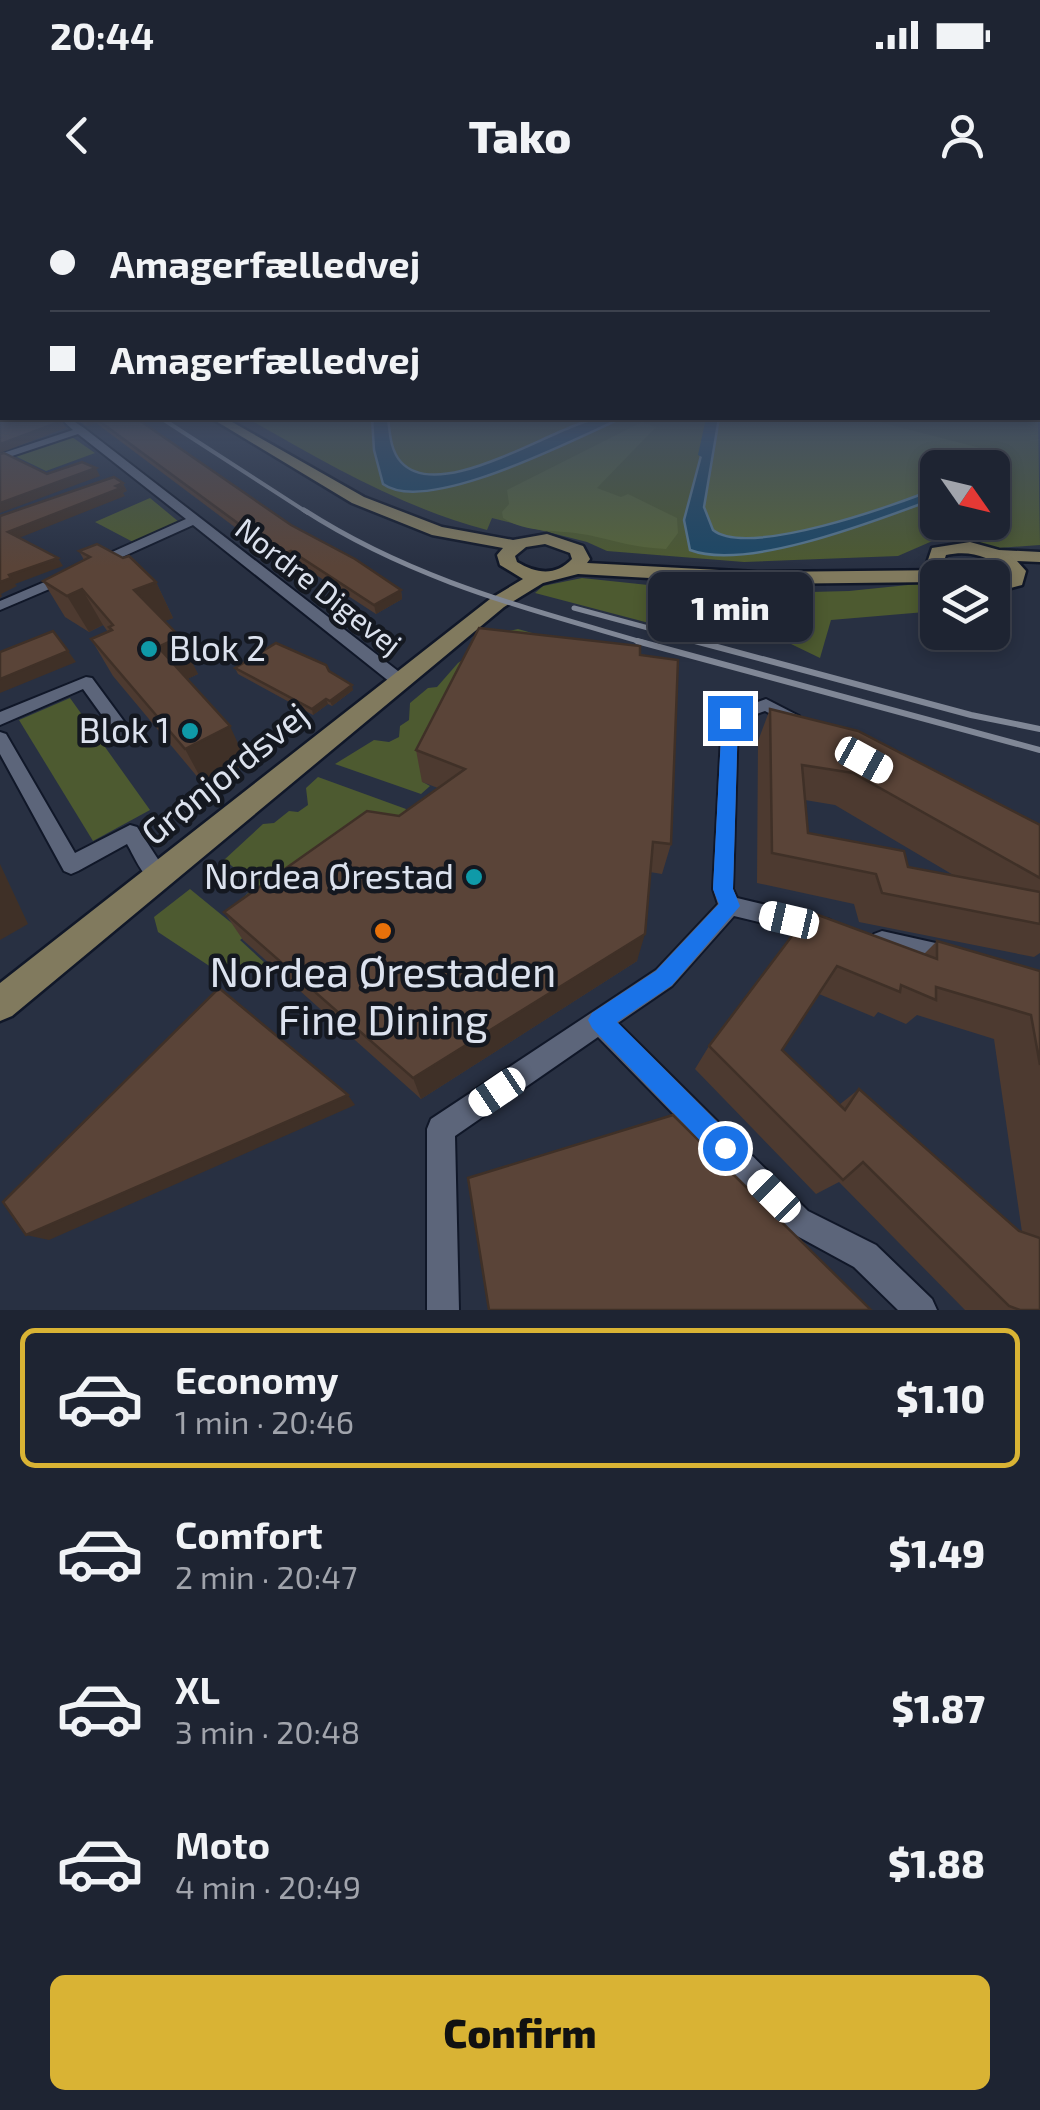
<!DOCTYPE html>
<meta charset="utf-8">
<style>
body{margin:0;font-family:"Exo 2",sans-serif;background:#262c3a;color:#f1f3f6;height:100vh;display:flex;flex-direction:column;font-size:38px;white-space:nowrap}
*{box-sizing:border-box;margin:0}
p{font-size:32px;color:#a1a4ac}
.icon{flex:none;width:55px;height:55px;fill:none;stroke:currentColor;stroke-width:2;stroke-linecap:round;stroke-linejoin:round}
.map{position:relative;height:1110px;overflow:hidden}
.details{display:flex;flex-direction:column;background:#1e2432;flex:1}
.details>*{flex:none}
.banner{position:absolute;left:0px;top:0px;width:1040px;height:220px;box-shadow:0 5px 15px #0003,0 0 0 2px #3c414d;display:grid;align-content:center;height:220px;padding:0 50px;background:#1e2432}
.needle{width:65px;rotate:124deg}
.buttons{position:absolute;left:920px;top:250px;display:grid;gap:20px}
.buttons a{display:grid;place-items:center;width:90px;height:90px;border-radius:15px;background:#1e2432;box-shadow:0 5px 15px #0003,0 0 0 2px #3c414d;font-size:50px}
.end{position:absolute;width:45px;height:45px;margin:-22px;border:12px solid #1a73e8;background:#fff;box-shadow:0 0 0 5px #fff}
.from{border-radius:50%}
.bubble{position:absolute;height:70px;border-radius:15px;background:#1e2432;box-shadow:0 5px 15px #0003,0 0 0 2px #3c414d;font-size:32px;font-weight:800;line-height:70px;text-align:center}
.car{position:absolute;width:30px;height:60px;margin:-30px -15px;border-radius:12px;box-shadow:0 0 8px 2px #0007;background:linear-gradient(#fff 24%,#345 0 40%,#fff 0 76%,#345 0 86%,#fff 0)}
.banner b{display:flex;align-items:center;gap:35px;height:95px;font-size:38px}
.banner b+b{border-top:2px solid #3c414d}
.banner i{width:25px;height:25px;background:#f1f3f6}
ul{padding:18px 0 0;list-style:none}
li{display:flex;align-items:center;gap:30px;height:140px;margin:0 20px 15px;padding:0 30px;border:5px solid transparent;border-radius:15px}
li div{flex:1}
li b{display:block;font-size:38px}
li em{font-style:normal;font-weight:800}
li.on{border-color:#d9b334}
li>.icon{width:90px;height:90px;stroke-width:1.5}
.button{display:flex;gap:20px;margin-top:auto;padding:20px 50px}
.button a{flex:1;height:115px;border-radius:15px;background:#d9b334;color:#111;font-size:40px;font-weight:800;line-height:115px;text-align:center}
.status{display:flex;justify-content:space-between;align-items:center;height:70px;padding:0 50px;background:#1e2432;direction:ltr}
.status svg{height:28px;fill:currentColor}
header{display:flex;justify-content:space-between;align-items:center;height:130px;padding:0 50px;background:#1e2432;font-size:45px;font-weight:800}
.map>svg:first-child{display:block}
.green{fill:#4d5a30;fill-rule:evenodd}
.forest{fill:#576538}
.water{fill:#1c4765;stroke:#56768e;stroke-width:2.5}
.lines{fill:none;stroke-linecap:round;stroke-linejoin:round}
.canal{fill:#1c4765;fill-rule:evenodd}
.street-casing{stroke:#101728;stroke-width:4}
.secondary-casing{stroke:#101728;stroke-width:5}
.street{fill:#5c657a;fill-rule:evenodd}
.secondary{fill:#817a5e;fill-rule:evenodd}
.rail-far2{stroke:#808796;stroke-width:4}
.rail-far1{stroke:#808796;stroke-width:5}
.rail{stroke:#808796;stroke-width:6}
.wall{fill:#4d3a30;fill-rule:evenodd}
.shaded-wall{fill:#3f3027}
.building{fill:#5a4438;stroke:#3f3027;stroke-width:2.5}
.route{fill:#1a73e8}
.culture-dot{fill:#0f9aa8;stroke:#141820;stroke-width:4}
.food-dot{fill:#e8710a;stroke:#141820;stroke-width:4}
.labels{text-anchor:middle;stroke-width:9;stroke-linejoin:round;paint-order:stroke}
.far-street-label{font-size:30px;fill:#dce2ee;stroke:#141820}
.poi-label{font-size:35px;fill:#dce2ee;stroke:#141820;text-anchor:end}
.street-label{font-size:35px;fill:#dce2ee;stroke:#141820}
.near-poi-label{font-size:42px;fill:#dce2ee;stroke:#141820}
</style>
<div class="status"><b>20:44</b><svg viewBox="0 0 49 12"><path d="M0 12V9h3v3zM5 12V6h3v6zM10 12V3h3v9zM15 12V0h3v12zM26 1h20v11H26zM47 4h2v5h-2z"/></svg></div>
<header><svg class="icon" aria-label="back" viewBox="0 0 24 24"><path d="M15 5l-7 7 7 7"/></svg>Tako<svg class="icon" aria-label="person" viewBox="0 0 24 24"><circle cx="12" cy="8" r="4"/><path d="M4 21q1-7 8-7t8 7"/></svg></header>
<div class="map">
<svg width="1040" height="1110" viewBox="0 0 1040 1110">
<rect width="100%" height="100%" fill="#283042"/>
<g class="green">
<path d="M1038,211L1040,345L998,348L966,340L937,339L898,356L744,362L607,351L587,342L492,318L487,330C400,307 324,262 247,218H1038ZM938,268H992V322H938Z"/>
<path d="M72,237L95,253L46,271L15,256Z"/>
<path d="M150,298L179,322L133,342L95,322Z"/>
<path d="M582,378L743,395L734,418L724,414L702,432L651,419L649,423L535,393L543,386Z"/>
<path d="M937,382V411L831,420L820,458L754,426L766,395L771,393L849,391Z"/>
<path d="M518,429L546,437L423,582L430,586L421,594L335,564L374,540L389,542L399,537L400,526L409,520L410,503L428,488L437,487L458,463L501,433Z"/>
<path d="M70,498L150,610L93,641L19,520Z"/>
<path d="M318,577L406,609L393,640L380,638L240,740L266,764L223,775L158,732L154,717L190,689L234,725L238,702L257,685L224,660L263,624L274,623L289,611L298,612L308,605L306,588Z"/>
</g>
<g class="forest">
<path d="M719,218H864L1011,256L988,267L938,268L937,288C896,305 748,357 713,330L704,308Z"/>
<path d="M642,222L656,227L597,288L621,297L628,294L677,318L678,333L666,349C637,348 615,341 588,335C561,329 528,334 503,318L502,312L509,304L507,290Z"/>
</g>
<g class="water">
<path d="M372,218H388C390,232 390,250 401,262C440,305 555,225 599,218C606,216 615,218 622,218C574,239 427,316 383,284L374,250Z"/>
<path d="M711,218H719L704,307L713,330C748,358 896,305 937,288V298C880,319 747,372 690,350L684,320Z"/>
</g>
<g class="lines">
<path class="canal" d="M706,218H716L710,255L704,258L698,255Z"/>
<g class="street-casing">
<g id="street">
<path d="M60,218H69L84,228L407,478L409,482L407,486H395L193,325L100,367H92V361L186,319L78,234L0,260V254L73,230Z"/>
<path d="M68,372L74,376L73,379L0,410V401Z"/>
<path d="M86,477L92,478L134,535L137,539L134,543H122L83,489L0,525V512Z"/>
<path d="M766,499L799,516L801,520L793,526L765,511L738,521L733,689L737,698L830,720L833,727L830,734L822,737L734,716L672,786L618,823L808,1011L876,1045L932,1099L937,1110H898L854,1067L788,1031L598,837L455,936L459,1110H427V929L431,919L656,770L718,704L713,689L722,518L724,514Z"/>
<path d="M0,532L6,534L75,653L130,625L137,627L165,670L168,676L165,682C146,688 136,659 127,644L78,671L71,674L64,671L0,554Z"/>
<path d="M882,731L949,746L957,749L960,757L957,765L949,768L882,751L874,748L871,741L874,734Z"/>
</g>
</g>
<g class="secondary-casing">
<g id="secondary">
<path d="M211,218H225L364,297L442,327L513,340L547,334L583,346L590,359L587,363L757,372L951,370L960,376L938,378V382L757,384L578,374L543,383L504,407L12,816L0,821V783L490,399L523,379L500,365L497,355L503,348L432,335L352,303ZM545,344L570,353L572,359C556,376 537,374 517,362L515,356L526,347Z"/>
<path d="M970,342L999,350L1040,352V362L1017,361L1026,371L1022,385L992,393V381L1006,378L1008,372C989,356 970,350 946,355L942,367H930L927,363L932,348Z"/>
</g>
</g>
<use href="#street" class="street"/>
<use href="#secondary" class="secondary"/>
<path class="rail-far2" d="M161,218L308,313"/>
<g class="rail-far1">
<path d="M304,310C413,380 523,407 645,443"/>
<path d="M574,408L704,443"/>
</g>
<g class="rail">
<path d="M637,441L1040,550"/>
<path d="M695,441L971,515L1040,529"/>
</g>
</g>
<g class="wall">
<path d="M74,218H136L291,325L401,390L402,399L376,414L293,360L284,364L96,223L87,226Z"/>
<path d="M79,351L156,382L173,418L164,421L198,474L187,479L247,563L205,586L113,476L91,439L108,432L103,425L89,432L65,417L43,381L84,360Z"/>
<path d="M640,455L671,644L662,674L650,672L637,761L421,899L243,740L224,712L399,616L438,588L422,582L416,550Z"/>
<path d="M235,468L329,471L353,490L332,506L328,504L313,515L238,474Z"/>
<path d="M770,509L1040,625V753L1034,757L859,722L854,704L757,683L758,541ZM805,600L835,605L955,676L908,667L808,633Z"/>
<path d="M810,712L924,754L937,741L1040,771V1110H965L839,982L816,994L695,869L709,846ZM819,794L874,817L878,812L906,824L917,815L994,839L1022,1032L1019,1031L859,889L839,905L782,850Z"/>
</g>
<g class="shaded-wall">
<path d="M84,218H93L96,223L87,226Z"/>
<path d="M62,221L66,228L0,253V244Z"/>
<path d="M96,268L100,276L0,313V303Z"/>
<path d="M123,283L127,291L123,293L125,296L14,340L8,332Z"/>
<path d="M291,351L293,360L284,364L281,355Z"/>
<path d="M58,358L63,366L15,384L17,386L1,394L2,396L0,398V382L9,375Z"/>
<path d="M156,382L173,418L152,426L134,390Z"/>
<path d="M82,389L103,425L89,432L67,396Z"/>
<path d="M401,390L402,399L376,414L374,405Z"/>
<path d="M180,437L198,474L177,484L158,447Z"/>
<path d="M68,451L76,462L0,493V479Z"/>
<path d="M352,485L353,490L332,506L330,501Z"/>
<path d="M326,499L328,504L313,515L312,509Z"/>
<path d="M230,526L247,563L205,586L185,549Z"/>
<path d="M0,664L28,724L0,740Z"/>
<path d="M645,734L637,761L421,899L413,878Z"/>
<path d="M348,895L355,905L49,1040L26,1035Z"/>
</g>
<g class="building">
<path d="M0,211H2V218H59L62,221L0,244Z"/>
<path d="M95,218H136L291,325L355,359L401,390L374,405L291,351L281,355Z"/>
<path d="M4,253L47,274L82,262L96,268L0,303V254Z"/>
<path d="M114,277L123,283L116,286L121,288L8,332L58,358L9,375L11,378L0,382V316Z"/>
<path d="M97,344L123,358L129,356L156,382L134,390L180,437L158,447L230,526L185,549L91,439L112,430L109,427L113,425L82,389L67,396L43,381L90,357L79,351Z"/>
<path d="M479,428L640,446V455L678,460L671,644L653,642L645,734L413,878L224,712L367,611L399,616L465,569L416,550Z"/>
<path d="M53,431L68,451L0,479V452Z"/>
<path d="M276,443L326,465L329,471L352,485L330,501L326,499L312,509L235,468Z"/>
<path d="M770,509L858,531L1040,625V678L853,573L802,565L808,633L904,651L908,667L1040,692V724L882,693L876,674L772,653Z"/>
<path d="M810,712L937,759V741L1040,771V865L1031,815L936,787V800L901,785L900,792L837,766L782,850L845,910L859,889L1019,1031L1040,1038V1110H1020L1009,1106L863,962L843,980L709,846Z"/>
<path d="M219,788L348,895L26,1035L3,1002Z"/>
<path d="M673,915L871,1110H489L468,978Z"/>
</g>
<linearGradient id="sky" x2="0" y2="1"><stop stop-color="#161a24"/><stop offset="0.58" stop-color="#424e65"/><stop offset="1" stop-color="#424e65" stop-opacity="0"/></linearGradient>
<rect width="1040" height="366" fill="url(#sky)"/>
<path class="route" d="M730,512L738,518L733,689L740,706L672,785L617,822L734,939L738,948L734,957L725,961L716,957L592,828L588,820L592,813L656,771L719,704L713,689L722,518Z"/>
<g class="culture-dot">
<circle cx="149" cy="449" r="10"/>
<circle cx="190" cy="531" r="10"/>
<circle cx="474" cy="677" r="10"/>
</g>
<circle class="food-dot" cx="383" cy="731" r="10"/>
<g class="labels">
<g class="far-street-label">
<text transform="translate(318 387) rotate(38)" y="10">Nordre Digevej</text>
</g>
<g class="poi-label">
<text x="169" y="461" text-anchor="start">Blok 2</text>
<text x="170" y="543">Blok 1</text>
<text x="454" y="689">Nordea Ørestad</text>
</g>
<g class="street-label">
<text transform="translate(225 574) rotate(-39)" y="12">Grønjordsvej</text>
</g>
<g class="near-poi-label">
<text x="383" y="787">Nordea Ørestaden<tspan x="383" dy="48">Fine Dining</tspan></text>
</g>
</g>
</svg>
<div class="buttons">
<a><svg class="needle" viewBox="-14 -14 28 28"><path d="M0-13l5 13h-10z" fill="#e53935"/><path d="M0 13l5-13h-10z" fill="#a1a4ac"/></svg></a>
<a><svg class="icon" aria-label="layers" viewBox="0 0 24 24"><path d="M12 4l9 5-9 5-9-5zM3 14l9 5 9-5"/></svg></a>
</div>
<i class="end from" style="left:725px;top:948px"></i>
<i class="end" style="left:730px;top:518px"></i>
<div class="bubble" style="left:648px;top:372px;width:165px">1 min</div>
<i class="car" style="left:864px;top:560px;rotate:119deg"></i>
<i class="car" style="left:789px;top:720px;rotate:283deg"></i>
<i class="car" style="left:497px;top:892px;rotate:236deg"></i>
<i class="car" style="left:774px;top:996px;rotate:315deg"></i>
<div class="banner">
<b><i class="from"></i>Amagerfælledvej</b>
<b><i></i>Amagerfælledvej</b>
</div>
</div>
<section class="details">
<ul>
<li class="on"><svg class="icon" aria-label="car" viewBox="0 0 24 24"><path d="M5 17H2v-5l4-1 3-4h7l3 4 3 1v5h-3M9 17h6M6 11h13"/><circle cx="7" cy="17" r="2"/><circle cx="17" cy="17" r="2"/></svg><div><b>Economy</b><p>1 min · 20:46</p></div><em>$1.10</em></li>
<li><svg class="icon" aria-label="car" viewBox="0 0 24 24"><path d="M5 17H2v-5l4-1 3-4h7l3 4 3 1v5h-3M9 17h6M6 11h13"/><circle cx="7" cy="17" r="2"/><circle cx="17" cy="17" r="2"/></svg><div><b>Comfort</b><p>2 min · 20:47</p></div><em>$1.49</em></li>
<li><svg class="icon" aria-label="car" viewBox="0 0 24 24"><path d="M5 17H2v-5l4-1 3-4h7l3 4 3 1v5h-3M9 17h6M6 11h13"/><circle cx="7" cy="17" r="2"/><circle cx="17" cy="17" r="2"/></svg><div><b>XL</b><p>3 min · 20:48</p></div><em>$1.87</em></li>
<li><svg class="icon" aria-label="car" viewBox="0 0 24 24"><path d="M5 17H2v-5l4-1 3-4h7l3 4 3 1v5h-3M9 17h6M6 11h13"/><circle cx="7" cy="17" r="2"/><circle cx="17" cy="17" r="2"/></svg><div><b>Moto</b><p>4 min · 20:49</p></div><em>$1.88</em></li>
</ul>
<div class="button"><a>Confirm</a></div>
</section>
